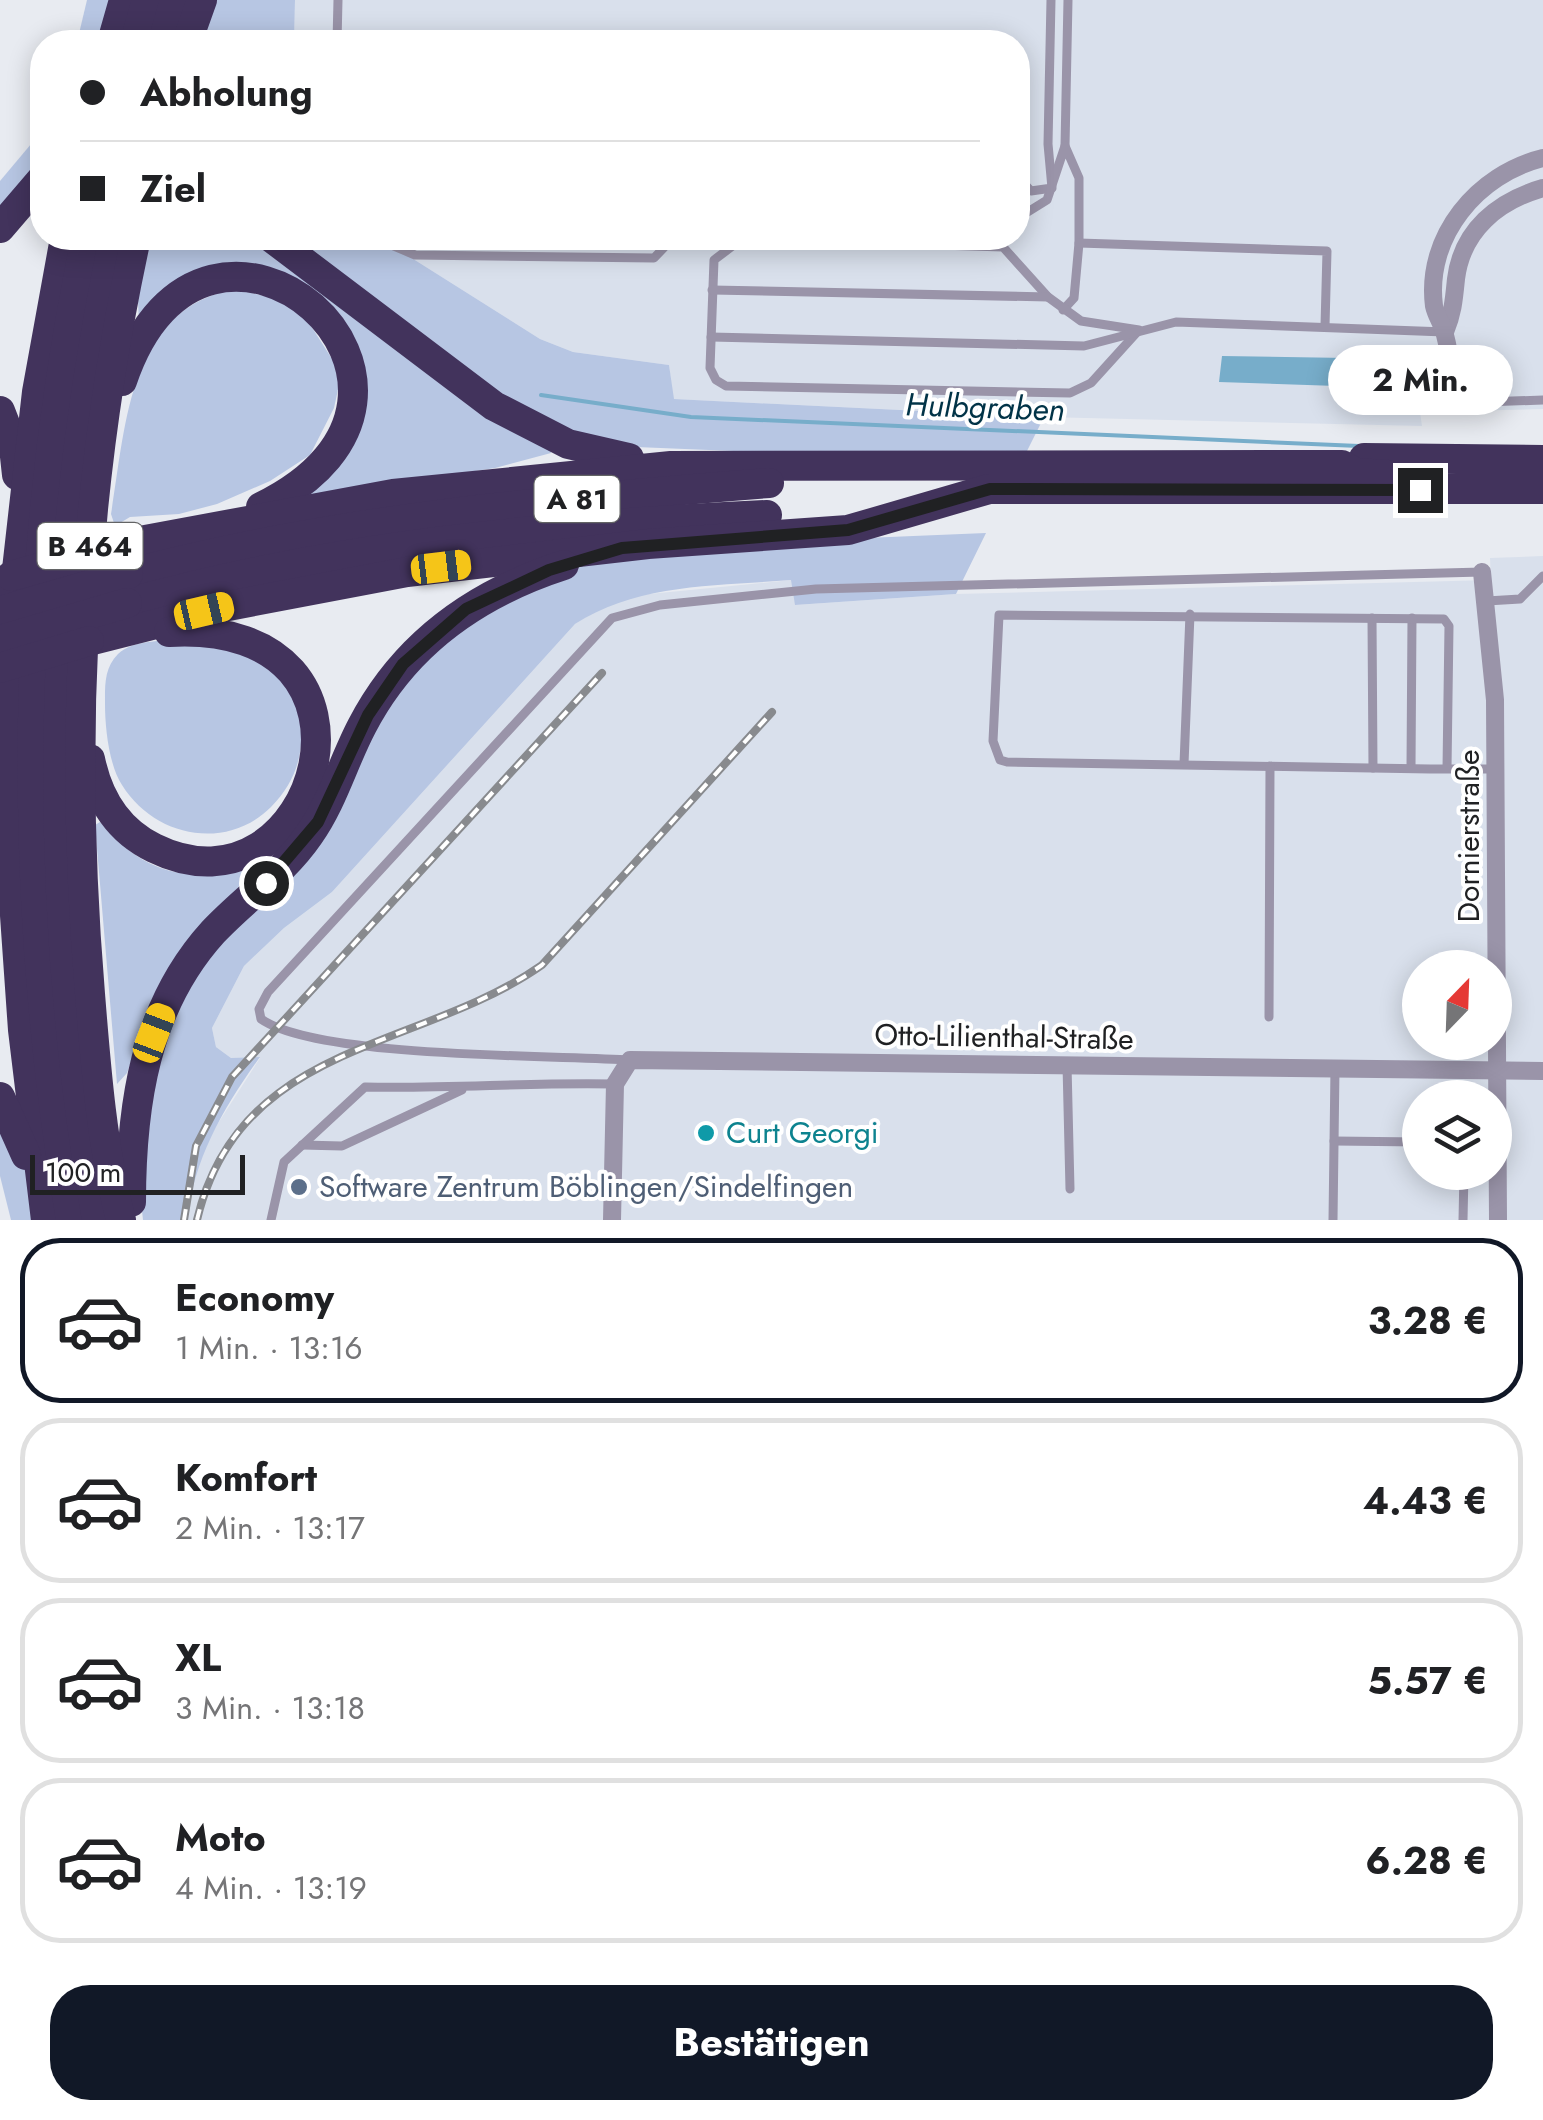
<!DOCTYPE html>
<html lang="de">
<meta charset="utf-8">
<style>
body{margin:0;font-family:Jost,sans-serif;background:#f6f6f6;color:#202124;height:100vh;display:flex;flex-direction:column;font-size:38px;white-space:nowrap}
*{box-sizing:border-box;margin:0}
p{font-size:32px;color:#757577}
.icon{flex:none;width:55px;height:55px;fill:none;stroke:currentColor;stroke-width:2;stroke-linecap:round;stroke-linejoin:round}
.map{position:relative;height:1220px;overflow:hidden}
.panel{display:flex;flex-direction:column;background:#fff;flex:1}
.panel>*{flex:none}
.top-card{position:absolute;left:30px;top:30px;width:1000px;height:220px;border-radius:40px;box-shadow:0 5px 25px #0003;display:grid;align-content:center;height:220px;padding:0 50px;background:#fff}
.needle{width:65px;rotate:23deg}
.buttons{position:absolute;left:1402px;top:950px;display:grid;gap:20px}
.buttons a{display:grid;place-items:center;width:110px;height:110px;border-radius:50%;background:#fff;box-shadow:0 5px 25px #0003;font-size:50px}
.scale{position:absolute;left:30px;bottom:25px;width:215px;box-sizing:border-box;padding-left:10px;border:5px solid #202123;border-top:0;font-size:28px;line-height:35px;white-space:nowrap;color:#202123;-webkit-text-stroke:8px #fff;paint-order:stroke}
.end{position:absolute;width:45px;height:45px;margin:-22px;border:12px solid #202123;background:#fff;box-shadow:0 0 0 5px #fff}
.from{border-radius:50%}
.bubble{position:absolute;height:70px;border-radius:35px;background:#fff;box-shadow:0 5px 25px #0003;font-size:32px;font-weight:700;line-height:70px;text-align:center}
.car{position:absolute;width:30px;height:60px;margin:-30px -15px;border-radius:12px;box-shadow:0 0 8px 2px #0007;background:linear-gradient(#f5c518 24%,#345 0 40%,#f5c518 0 76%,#345 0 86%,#f5c518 0)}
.top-card b{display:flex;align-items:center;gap:35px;height:95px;font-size:38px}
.top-card b+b{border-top:2px solid #e0e0e0}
.top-card i{width:25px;height:25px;background:#202124}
ul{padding:18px 0 0;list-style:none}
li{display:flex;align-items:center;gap:30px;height:165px;margin:0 20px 15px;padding:0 30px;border:5px solid #e0e0e0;border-radius:40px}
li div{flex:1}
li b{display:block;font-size:38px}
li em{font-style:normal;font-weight:700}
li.active{border-color:#111827}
li>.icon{width:90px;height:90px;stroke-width:1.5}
.cta{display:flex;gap:20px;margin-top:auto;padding:20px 50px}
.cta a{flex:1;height:115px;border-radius:40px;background:#111827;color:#fff;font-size:40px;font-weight:700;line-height:115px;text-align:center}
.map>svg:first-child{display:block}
.built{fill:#d9e0ec;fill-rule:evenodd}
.green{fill:#b7c6e3}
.water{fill:#77adca}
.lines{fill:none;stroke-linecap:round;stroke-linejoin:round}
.stream{stroke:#77adca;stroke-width:4}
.lane{stroke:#9a94a9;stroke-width:9}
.street{stroke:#9a94a9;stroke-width:18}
.highway{stroke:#42335c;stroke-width:30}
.rail-casing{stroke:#888a8e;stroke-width:8}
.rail{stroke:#fff;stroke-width:4;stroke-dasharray:11;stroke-linecap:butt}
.highway-bridge{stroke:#42335c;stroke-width:30}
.route{stroke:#202123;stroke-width:12}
.culture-dot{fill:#0f9aa8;stroke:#fff;stroke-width:4}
.service-dot{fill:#5c6f8a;stroke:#fff;stroke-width:4}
.labels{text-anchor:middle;stroke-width:8;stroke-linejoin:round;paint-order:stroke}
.shield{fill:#fff;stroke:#636465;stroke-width:2.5}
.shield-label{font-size:28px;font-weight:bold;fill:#202123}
.street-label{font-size:30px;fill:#202123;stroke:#fff}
.culture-label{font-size:30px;fill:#0d838f;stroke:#fff;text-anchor:start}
.service-label{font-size:30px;fill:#4e5e75;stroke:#fff;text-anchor:start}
.water-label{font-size:32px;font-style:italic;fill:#013347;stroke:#fff}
</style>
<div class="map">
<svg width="1543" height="1220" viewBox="0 0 1543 1220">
<rect width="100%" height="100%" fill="#e8ebf1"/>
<g class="built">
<path d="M295,0H1543V409L1420,412L1422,426L1044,417L673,399L669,365L573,352L540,339L380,238H1018V42H294Z"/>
<path d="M1543,556V1220H179L182,1190L223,1102L195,1165L190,1193L197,1164L215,1128L260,1058H231L216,1047L212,1028L244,966L284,928L332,892L575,624L603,606L639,595L792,580L796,605L956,594L1491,580L1490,558ZM1420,968H1495V1042H1420ZM1420,1098H1495V1172H1420Z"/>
</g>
<g class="green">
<path d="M87,0H110L98,42H77Z"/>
<path d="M213,0H295L294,42H203Z"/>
<path d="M42,131V168L0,217V181Z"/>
<path d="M149,238H263L550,446L551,453L495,468L291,499L336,465L349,333L319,296L268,270L139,323L138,301Z"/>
<path d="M286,238H380L540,339L573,352L669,365L674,399L1044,417L1021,463L636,447L587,439L534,417Z"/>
<path d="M236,289L297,304L334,362L339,385L334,408L310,455L270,481L217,504L179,514L130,517L115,526L111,514C126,426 128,308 236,289Z"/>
<path d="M986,533L956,594L795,605L791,580C718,586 638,583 575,624L332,892L284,928L244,966L212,1028L216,1047L231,1058L260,1057C224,1107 194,1158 187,1220H143L139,1183L145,1103L179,996L378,714L463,620L583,565L841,539Z"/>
<path d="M190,639C210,645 246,648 263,661C310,699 315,763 271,807C227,851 155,838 122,785C109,765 105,728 105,704C105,686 104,668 118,654C133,639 168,641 190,639Z"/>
<path d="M100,822C147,876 182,880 250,870L143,1027L127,1073L117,1084L95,825Z"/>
<path d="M0,1107L18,1144L39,1220H11L0,1176Z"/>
</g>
<path class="water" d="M1222,356L1347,358V375L1337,374V386L1219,382Z"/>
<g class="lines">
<path class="stream" d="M541,395L691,417L1359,446"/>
<g class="lane">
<path d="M337,42L338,0"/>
<path d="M1018,137V177L1031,191L1052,188L1048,144L1051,0"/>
<path d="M1065,146L1068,0"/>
<path d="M1018,218L1047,200L1065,146L1079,178V243L1074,298L1063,310"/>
<path d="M375,238L415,255L654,258L673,238"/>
<path d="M780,240L1003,247L1048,297L1081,321L1139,330L1091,383L1070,393L726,386L716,380L710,368L714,260L739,241Z"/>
<path d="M1079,243L1327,251L1325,326"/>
<path d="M712,290L1048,297"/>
<path d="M711,337L1084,346L1176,322L1445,332"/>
<path d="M1456,403L1543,400"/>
<path d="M1487,601L1520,599L1543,576"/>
<path d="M1372,618L1373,768"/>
<path d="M1184,764L1190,614"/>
<path d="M1411,768L1412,618"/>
<path d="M1447,769L1449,626L1444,619L999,615L993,741L1000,760L1007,762L1430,769H1497"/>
<path d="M1269,1017L1270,766"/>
<path d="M630,1060C552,1055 317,1058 261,1019L259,1009L268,992L612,618L660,605L816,589L1482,572"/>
<path d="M1067,1065L1070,1189"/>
<path d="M1334,1141L1420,1142"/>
<path d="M302,1145L342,1146L462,1090"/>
<path d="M271,1220L284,1162L365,1087C449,1089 531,1082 615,1084"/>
<path d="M1333,1220L1335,1068"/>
<path d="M1463,1220L1464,1172"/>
</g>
<g class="street">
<path d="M1445,332C1453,313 1454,299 1456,279C1462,230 1498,201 1543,188"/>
<path d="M1456,403C1452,381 1451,357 1445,335C1443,325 1436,316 1434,306C1425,236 1478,174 1543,158"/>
<path d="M1482,572L1495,700L1498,1220"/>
<path d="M612,1220L615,1084L630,1060L1543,1071"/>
</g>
<g class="highway">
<path d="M112,42L124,0"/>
<path d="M135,42L147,0"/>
<path d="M163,42L175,0"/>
<path d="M187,42L202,0"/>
<path d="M0,228L42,179"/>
<path d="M272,238L494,406L568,444L629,458"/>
<path d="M122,381C205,133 501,390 261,507"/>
<path d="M0,411L14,447L17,475"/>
<path d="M1364,458L1543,460"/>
<path d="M129,543L393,494L671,466L1342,465L1356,473L1388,475"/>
<path d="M128,574C338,518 553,500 769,483"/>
<path d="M14,596L37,392L65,238"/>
<path d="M127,603C336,545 551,525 767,515"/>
<path d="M89,641L223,607L407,572L648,544L848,530L989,489H1543"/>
<path d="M12,642L10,844L23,1030L46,1220"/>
<path d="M90,759C98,798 117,830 154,848C318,929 410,618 169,632"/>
<path d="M0,1097L26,1155"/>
<path d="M131,1202C131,1105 145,1007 213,932C244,899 283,873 309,835C333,801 343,762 362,726C405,643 477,593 564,565"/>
<path d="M71,1220C16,894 19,562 86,238"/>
<path d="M97,1220C40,895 46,560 114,238"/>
<path d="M121,1220C102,1147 96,1069 90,994C69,742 82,485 136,238"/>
</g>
<g class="rail-casing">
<g id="rail">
<path d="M184,1220L196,1146L232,1077L602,673"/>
<path d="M197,1220C239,1041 420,1051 542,965L772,712"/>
</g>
</g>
<use href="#rail" class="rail"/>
<g class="highway-bridge">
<path d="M11,576L129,543"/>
<path d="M0,611L128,574"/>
<path d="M0,640L127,603"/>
<path d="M0,668L89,641"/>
</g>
</g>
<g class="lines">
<path class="route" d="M266,883L318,822L368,715L403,664L466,609L549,570L622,548L848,530L990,489L1420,490"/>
</g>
<circle class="culture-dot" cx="706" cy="1133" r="10"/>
<circle class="service-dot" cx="299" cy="1187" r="10"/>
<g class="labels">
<g class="shield">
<rect x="534.5" y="476" width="85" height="46" rx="8"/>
<rect x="37.5" y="523" width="105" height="46" rx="8"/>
</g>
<g class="shield-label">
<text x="577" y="509">A 81</text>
<text x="90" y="556">B 464</text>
</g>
<g class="street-label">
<text transform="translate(1469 836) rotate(-90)" y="10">Dornierstraße</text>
<text transform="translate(1004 1037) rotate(1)" y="10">Otto-Lilienthal-Straße</text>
</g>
<g class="culture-label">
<text x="726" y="1143">Curt Georgi</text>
</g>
<g class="service-label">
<text x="319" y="1197">Software Zentrum Böblingen/Sindelfingen</text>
</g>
<g class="water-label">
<text transform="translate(985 407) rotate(2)" y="11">Hulbgraben</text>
</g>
</g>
</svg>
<div class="buttons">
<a><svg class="needle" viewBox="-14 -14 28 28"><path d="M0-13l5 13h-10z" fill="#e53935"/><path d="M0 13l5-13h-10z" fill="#757577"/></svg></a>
<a><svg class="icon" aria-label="layers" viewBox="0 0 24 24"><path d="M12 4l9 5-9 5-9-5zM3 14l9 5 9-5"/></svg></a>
</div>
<div class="scale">100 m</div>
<i class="end from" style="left:266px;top:883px"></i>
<i class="end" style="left:1420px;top:490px"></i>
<div class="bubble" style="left:1328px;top:345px;width:185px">2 Min.</div>
<i class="car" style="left:441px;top:567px;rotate:83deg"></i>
<i class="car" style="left:204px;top:611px;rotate:77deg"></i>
<i class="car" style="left:154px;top:1033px;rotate:21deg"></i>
<div class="top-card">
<b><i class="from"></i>Abholung</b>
<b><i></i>Ziel</b>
</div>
</div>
<section class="panel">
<ul>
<li class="active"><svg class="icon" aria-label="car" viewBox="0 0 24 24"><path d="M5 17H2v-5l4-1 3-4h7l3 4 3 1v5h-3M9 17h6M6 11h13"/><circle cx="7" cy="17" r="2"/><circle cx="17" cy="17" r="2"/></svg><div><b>Economy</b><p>1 Min. · 13:16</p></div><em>3.28 €</em></li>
<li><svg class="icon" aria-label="car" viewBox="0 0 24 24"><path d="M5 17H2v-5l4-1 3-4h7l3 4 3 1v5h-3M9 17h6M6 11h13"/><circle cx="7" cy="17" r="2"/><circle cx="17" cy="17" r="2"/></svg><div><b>Komfort</b><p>2 Min. · 13:17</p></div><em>4.43 €</em></li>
<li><svg class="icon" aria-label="car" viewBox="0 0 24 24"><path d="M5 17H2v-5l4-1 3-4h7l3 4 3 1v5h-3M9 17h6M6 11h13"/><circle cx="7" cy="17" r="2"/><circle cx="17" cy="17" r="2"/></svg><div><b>XL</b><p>3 Min. · 13:18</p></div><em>5.57 €</em></li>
<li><svg class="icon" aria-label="car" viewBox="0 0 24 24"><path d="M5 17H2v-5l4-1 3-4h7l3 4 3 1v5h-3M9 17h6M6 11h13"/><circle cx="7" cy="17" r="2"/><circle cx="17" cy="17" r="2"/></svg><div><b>Moto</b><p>4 Min. · 13:19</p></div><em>6.28 €</em></li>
</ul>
<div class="cta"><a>Bestätigen</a></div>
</section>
